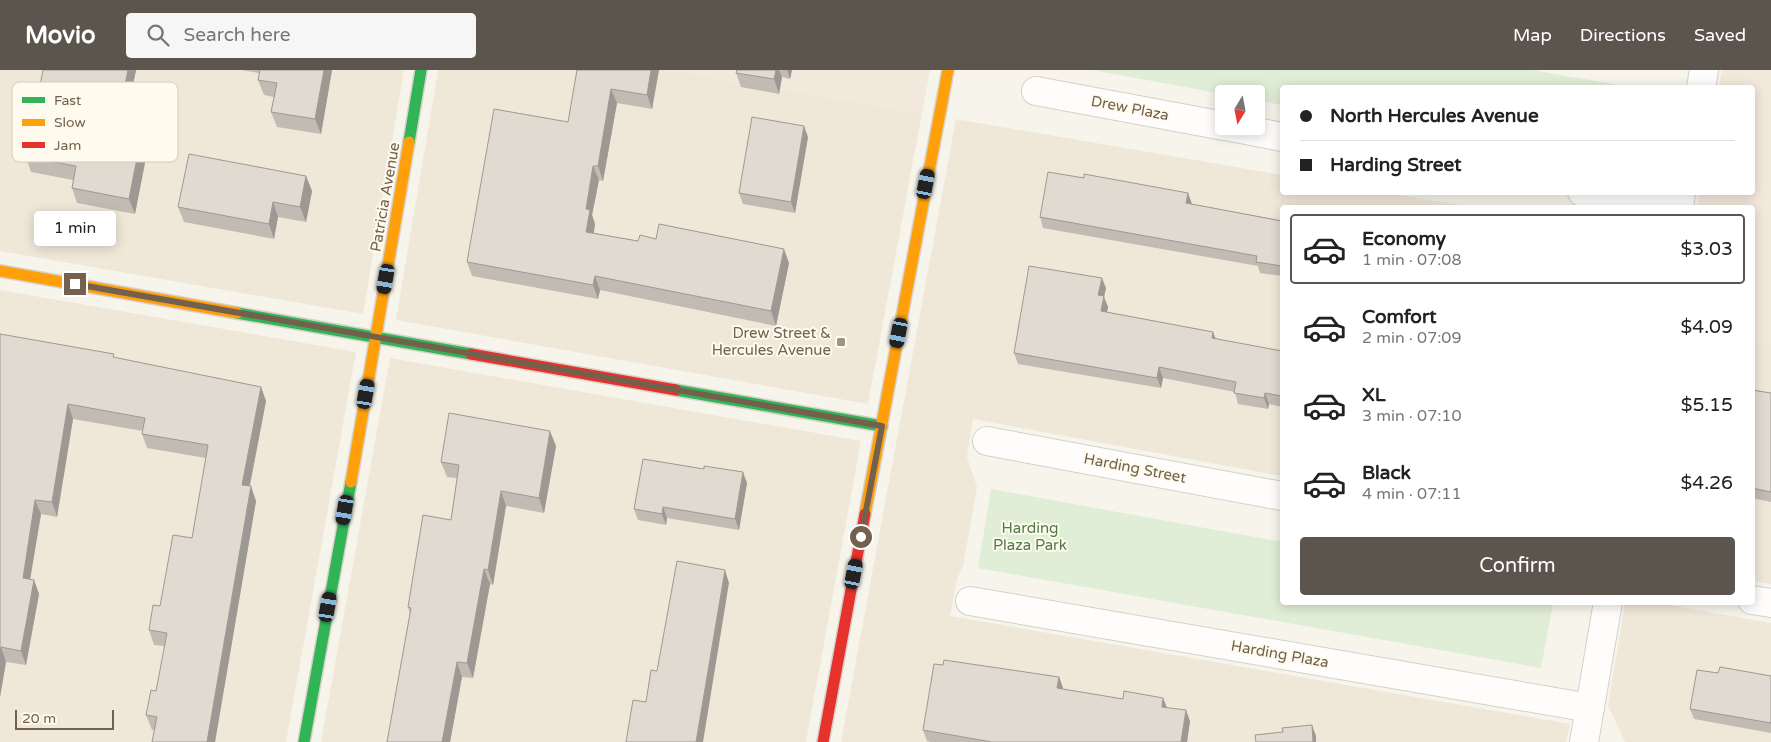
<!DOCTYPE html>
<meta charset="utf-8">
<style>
body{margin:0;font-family:"Varela Round",sans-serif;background:#f6f6f6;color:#222;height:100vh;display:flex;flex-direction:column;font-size:19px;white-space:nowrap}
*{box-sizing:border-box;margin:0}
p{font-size:16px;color:#767676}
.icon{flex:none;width:28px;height:28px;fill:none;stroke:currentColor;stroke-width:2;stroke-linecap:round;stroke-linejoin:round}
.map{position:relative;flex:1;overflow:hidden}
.panel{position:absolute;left:1280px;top:135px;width:475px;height:400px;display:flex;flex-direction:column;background:#fff;border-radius:5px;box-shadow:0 2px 12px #0003}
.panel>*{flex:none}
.hud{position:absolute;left:1280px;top:15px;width:475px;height:110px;border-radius:5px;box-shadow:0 2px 12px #0003;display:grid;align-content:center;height:110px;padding:0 20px;background:#fff}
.needle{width:32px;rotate:190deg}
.controls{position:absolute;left:1215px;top:15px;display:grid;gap:10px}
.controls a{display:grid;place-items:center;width:50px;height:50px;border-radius:5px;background:#fff;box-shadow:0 2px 12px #0003;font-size:25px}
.scale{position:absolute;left:15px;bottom:12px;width:99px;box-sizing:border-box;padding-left:5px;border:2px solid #73614d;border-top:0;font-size:14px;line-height:18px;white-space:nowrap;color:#73614d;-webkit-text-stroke:4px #fefaed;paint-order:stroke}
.end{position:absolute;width:22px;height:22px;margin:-11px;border:6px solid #73614d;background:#fff;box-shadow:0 0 0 2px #fff}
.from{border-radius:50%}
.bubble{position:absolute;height:35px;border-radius:5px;background:#fff;box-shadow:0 2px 12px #0003;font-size:16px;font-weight:600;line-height:35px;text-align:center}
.car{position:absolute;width:15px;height:30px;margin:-15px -8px;border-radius:6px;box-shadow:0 0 4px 1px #0007;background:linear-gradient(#222 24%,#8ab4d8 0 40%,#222 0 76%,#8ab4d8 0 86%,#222 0)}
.hud b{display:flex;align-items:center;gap:18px;height:48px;font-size:19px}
.hud b+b{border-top:1px solid #e0e0e0}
.hud i{width:12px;height:12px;background:#222}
ul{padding:9px 0 0;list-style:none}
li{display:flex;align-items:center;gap:15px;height:70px;margin:0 10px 8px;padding:0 10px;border:2px solid transparent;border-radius:5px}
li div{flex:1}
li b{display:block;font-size:19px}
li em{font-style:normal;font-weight:600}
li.current{border-color:#5b554e}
li>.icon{width:45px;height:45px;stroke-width:1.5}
.action{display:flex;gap:10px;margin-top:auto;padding:10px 20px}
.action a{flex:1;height:58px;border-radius:5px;background:#5b554e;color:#fff;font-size:20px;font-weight:600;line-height:58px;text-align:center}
header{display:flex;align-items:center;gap:30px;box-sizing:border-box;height:70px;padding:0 25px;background:#5b554e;color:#fff}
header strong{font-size:24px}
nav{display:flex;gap:28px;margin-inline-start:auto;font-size:18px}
.search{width:350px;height:45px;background:#f6f6f6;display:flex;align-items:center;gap:12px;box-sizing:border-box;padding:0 18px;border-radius:5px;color:#767676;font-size:19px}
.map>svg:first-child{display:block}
.residential{fill:#efe8d9}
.commercial{fill:#f3e8dc}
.green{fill:#e0edd7}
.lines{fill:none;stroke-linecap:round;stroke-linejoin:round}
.street-casing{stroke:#d5d1c9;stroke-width:30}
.fast-casing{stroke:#d6d1c9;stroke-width:14}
.slow-casing{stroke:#d6d1c9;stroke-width:14}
.jam-casing{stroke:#d6d1c9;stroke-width:14}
.street{stroke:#fefdfc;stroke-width:28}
.fast{stroke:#30b455;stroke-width:11}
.slow{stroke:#ff9f0a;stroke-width:11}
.jam{stroke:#e5322d;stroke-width:11}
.wall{fill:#c1bbb4}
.shaded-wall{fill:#9d9992}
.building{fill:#e0dad1;stroke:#9d9992}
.route{stroke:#73614d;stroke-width:6}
.poi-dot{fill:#a19484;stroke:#fefaed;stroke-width:2}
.labels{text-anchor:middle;stroke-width:4;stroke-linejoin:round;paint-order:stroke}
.street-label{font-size:15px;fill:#73614d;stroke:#fefaed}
.poi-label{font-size:15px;fill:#73614d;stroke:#fefaed;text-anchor:end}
.park-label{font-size:15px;fill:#4f7d48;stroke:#fefaed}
.key{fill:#fefaed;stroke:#d4ccbd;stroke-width:1}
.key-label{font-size:14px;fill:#73614d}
</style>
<header>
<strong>Movio</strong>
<div class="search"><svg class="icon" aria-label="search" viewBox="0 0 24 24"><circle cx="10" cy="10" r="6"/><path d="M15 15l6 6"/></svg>Search here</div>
<nav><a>Map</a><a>Directions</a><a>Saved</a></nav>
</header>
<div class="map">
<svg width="1771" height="672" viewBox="0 0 1771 672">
<rect width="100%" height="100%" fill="#f6f4eb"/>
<g class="residential">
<path d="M0,0H404L363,244L0,181Z"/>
<path d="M438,0H668L922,43L868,334L396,250Z"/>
<path d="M956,49L1282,105V122L1386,123L1474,137L1282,138V406L973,349L967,387L977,417L963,496L957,509L950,546L1570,654L1566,672H841Z"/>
<path d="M0,220L356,282L286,672H0Z"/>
<path d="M1752,271L1771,274V514L1753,511Z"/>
<path d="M390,288L861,371L806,672H321Z"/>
<path d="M1625,533H1658L1771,553V672H1625L1608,635Z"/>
</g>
<g class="commercial">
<path d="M668,0H930L922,43Z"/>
<path d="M1722,0H1771V274L1753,271L1752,138L1697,137L1700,123L1752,122V18L1719,17Z"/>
</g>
<g class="green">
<path d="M1092,0H1532L1630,17L1282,18V35L1256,30V24H1224Z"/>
<path d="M991,419L1282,472V532L1553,533L1541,598L978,498Z"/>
</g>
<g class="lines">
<g class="street-casing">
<g id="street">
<path d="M1701,18L1704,0"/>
<path d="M1036,21L1224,56"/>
<path d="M1226,56L1282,67"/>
<path d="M1582,122L1663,138"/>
<path d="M1679,138L1681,122"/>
<path d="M987,371L1282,426"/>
<path d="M1752,530L1771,533"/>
<path d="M970,531L1590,638"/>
<path d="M1584,672L1608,532"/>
</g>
</g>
<g class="fast-casing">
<g id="fast">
<path d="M409,72L421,0"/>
<path d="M237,243L471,284"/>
<path d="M676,320L882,356"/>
<path d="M304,672L351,412"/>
</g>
</g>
<g class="slow-casing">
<g id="slow">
<path d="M0,201L237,243"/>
<path d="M351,412L409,72"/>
<path d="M865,444L948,0"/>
</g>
</g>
<g class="jam-casing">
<g id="jam">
<path d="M471,284L676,320"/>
<path d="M823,672L865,444"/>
</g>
</g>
<use href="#street" class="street"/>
<use href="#fast" class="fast"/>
<use href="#slow" class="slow"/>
<use href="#jam" class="jam"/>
</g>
<g class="wall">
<path d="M43,0H136L125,54L143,57L149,72L135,144L77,133L72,118L73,110L31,102L26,87Z"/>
<path d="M241,0H332L321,64L277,57L271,42L274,27L264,25L258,10L259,3Z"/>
<path d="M577,0H659L652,39L617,33L603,111L599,110L592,145L595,154L594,163L638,171L789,193L776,256L600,220L598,229L472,206L467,192L568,52Z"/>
<path d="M737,0H792L790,9L782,7L779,24L741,17L736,3Z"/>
<path d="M808,67L795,143L743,134L739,123Z"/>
<path d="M306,106L312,121L306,152L278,147L274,169L184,152L178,137Z"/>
<path d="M1192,134L1282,151V206L1260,203L1258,196L1043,158L1040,147Z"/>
<path d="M1106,218L1104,227L1108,237L1107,242L1213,262L1215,269L1282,281V337L1269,334L1268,339L1238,334L1235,322L1163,308L1161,318L1018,294L1014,283Z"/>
<path d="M0,264L115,288L261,317L266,331L250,416L256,431L215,672H152L155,660H152L146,645L156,621L165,576L154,575L149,560L192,468L206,388L147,378L142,364L143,361L73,349L57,447L41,444L30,509L34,510L39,524L26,595L6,592L0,627Z"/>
<path d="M1752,320L1771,323V432L1752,428Z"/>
<path d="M556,376L544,443L506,436L493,515L490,514L473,608L462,607L450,672H387L410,544L408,537L451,450L457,408L447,407L441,392Z"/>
<path d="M747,413L739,460L667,448L666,455L638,450L634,439Z"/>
<path d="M943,595L1059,607L1063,618V619L1123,629L1163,628L1167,638L1190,651L1187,672H931L927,671L923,660Z"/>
<path d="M1718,603L1771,606V663L1694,649L1690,639Z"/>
</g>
<g class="shaded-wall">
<path d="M128,0H136L122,67L117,52Z"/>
<path d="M324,0H332L321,64L315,49Z"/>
<path d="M651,0H659L652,39L647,25Z"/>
<path d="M776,0H779L782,7L779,24L774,9Z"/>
<path d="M787,0H792L790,9Z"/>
<path d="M611,19L617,33L603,111L598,96Z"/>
<path d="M804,56L808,67L795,143L791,132Z"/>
<path d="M143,57L149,72L135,144L129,129Z"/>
<path d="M593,96L599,110L592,145L595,154L591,176L586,162V139Z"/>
<path d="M306,106L312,121L306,152L300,137Z"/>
<path d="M1188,123L1192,134L1190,144L1186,133Z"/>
<path d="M273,132L278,147L274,169L269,154Z"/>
<path d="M784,179L789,193L776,256L771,241Z"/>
<path d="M595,206L600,220L598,229L593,215Z"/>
<path d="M1102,208L1106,218L1104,227L1108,237L1105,252L1101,241L1098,225Z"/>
<path d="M1213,262L1217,272L1212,268Z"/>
<path d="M1159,297L1163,308L1161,318L1157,308Z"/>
<path d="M261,317L266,331L247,429L242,415Z"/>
<path d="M1265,323L1269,334L1268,339L1264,328Z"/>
<path d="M68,334L73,349L57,447L52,432Z"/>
<path d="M550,361L556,376L544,443L539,428Z"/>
<path d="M743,402L747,413L739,460L735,449Z"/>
<path d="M251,416L256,431L215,672H207Z"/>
<path d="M501,421L506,436L493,515L488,500Z"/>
<path d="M35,430L41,444L28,522L23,508Z"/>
<path d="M663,437L667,448L666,455L662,444Z"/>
<path d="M484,499L490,514L473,608L467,593Z"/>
<path d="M725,500L729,513L703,672H696Z"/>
<path d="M34,510L39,524L26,595L21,581Z"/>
<path d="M1,577L6,592L0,627V584Z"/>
<path d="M457,592L462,607L450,672H442Z"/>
<path d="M1059,607L1063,618L1061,629L1057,618Z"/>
<path d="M1163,628L1167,638L1162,637Z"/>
<path d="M1186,640L1190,651L1187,672H1181Z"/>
<path d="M1312,655L1316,666V672H1313Z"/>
</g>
<g class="building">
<path d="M43,0H128L117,52L143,57L129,129L72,118L76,96L26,87Z"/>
<path d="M260,0H324L315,49L271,42L277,13L258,10Z"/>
<path d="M577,0H651L647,25L611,19L598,96H593L586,139L590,140L586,162L638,171L640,165L656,169L659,154L784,179L771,241L595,206L593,215L467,192L494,39L568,52Z"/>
<path d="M737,0H776L774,9L736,3Z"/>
<path d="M752,47L804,56L791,132L739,123Z"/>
<path d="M189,84L306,106L300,137L273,132L269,154L178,137Z"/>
<path d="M1048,102L1084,108V104L1188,123L1186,133L1282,151V196L1256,192L1257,186L1040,147Z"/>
<path d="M1029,196L1102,208L1098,225L1104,226L1101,241L1213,262L1212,268L1282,281V326L1265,323L1264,328L1234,323L1236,312L1159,297L1157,308L1014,283Z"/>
<path d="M0,264L114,284L113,287L261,317L242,415L251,416L207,672H152L157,647L146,645L151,620L156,621L167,563L149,560L153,535L160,536L173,465L192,468L208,375L142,364L145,348L68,334L52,432L35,430L23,508L34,510L21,581L1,577L0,584Z"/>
<path d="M1752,320L1771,323V422L1752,418Z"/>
<path d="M449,343L550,361L539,428L501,421L488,500L484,499L467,593L457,592L442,672H387L411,538L408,537L423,445L451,450L459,395L441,392Z"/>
<path d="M643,389L704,399V396L743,402L735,449L663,437L662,444L634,439Z"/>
<path d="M677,491L725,500L696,672H626L633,630L646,632L651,600L657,601Z"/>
<path d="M944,590L1059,607L1057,618L1123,629L1124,621L1163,628L1162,637L1186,640L1181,672H992L923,660L934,594L943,595Z"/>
<path d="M1720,597L1771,606V653L1690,639L1697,600L1718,603Z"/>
<path d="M1312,655L1313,672H1256L1255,665L1283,662L1282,658Z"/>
</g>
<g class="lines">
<path class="route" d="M75,214L882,356L861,467"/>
</g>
<rect class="poi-dot" x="836" y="267" width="10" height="10" rx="2.5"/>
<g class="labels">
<g class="street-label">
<text transform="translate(1130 38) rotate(11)" y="5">Drew Plaza</text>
<text transform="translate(385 127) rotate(-80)" y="5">Patricia Avenue</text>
<text transform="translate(1135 398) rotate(11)" y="5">Harding Street</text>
<text transform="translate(1280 584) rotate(10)" y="5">Harding Plaza</text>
</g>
<g class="poi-label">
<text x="831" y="268">Drew Street &amp;<tspan x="831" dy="17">Hercules Avenue</tspan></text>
</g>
<g class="park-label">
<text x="1030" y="463">Harding<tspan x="1030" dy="17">Plaza Park</tspan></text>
</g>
</g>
<rect x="12" y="12" width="166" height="80" rx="8" class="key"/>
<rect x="22" y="27" width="23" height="6" fill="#30b455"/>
<rect x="22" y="49" width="23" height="7" fill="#ff9f0a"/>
<rect x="22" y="72" width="23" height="6" fill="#e5322d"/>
<g class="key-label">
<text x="54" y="35">Fast</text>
<text x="54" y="57">Slow</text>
<text x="54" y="80">Jam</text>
</g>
</svg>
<div class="controls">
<a><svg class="needle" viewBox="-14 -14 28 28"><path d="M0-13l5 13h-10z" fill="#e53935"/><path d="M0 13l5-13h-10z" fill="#767676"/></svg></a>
</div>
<div class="scale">20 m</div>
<i class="end from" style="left:861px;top:467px"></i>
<i class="end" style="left:75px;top:214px"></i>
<div class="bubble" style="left:34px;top:141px;width:82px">1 min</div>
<i class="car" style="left:926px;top:114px;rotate:11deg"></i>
<i class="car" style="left:386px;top:209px;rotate:190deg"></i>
<i class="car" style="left:899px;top:263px;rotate:191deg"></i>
<i class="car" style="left:366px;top:324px;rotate:10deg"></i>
<i class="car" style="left:345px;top:440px;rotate:190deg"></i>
<i class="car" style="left:854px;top:504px;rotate:11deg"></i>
<i class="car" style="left:328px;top:537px;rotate:10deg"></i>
<div class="hud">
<b><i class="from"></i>North Hercules Avenue</b>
<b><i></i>Harding Street</b>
</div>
<section class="panel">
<ul>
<li class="current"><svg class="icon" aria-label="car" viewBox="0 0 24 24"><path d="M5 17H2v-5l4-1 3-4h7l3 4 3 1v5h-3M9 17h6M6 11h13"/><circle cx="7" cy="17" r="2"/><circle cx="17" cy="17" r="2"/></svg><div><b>Economy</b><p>1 min · 07:08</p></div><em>$3.03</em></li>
<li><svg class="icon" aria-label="car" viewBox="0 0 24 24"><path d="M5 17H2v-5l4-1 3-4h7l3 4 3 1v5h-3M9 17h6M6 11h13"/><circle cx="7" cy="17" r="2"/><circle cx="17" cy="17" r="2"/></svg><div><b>Comfort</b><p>2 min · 07:09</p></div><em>$4.09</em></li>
<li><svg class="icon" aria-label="car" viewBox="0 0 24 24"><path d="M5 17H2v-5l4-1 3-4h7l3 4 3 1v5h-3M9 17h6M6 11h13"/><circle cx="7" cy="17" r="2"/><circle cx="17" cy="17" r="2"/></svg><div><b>XL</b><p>3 min · 07:10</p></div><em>$5.15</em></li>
<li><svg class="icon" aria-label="car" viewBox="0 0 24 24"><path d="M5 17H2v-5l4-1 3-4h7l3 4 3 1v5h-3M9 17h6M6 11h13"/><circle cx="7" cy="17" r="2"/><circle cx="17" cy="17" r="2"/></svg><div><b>Black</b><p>4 min · 07:11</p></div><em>$4.26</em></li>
</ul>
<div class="action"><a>Confirm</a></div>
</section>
</div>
